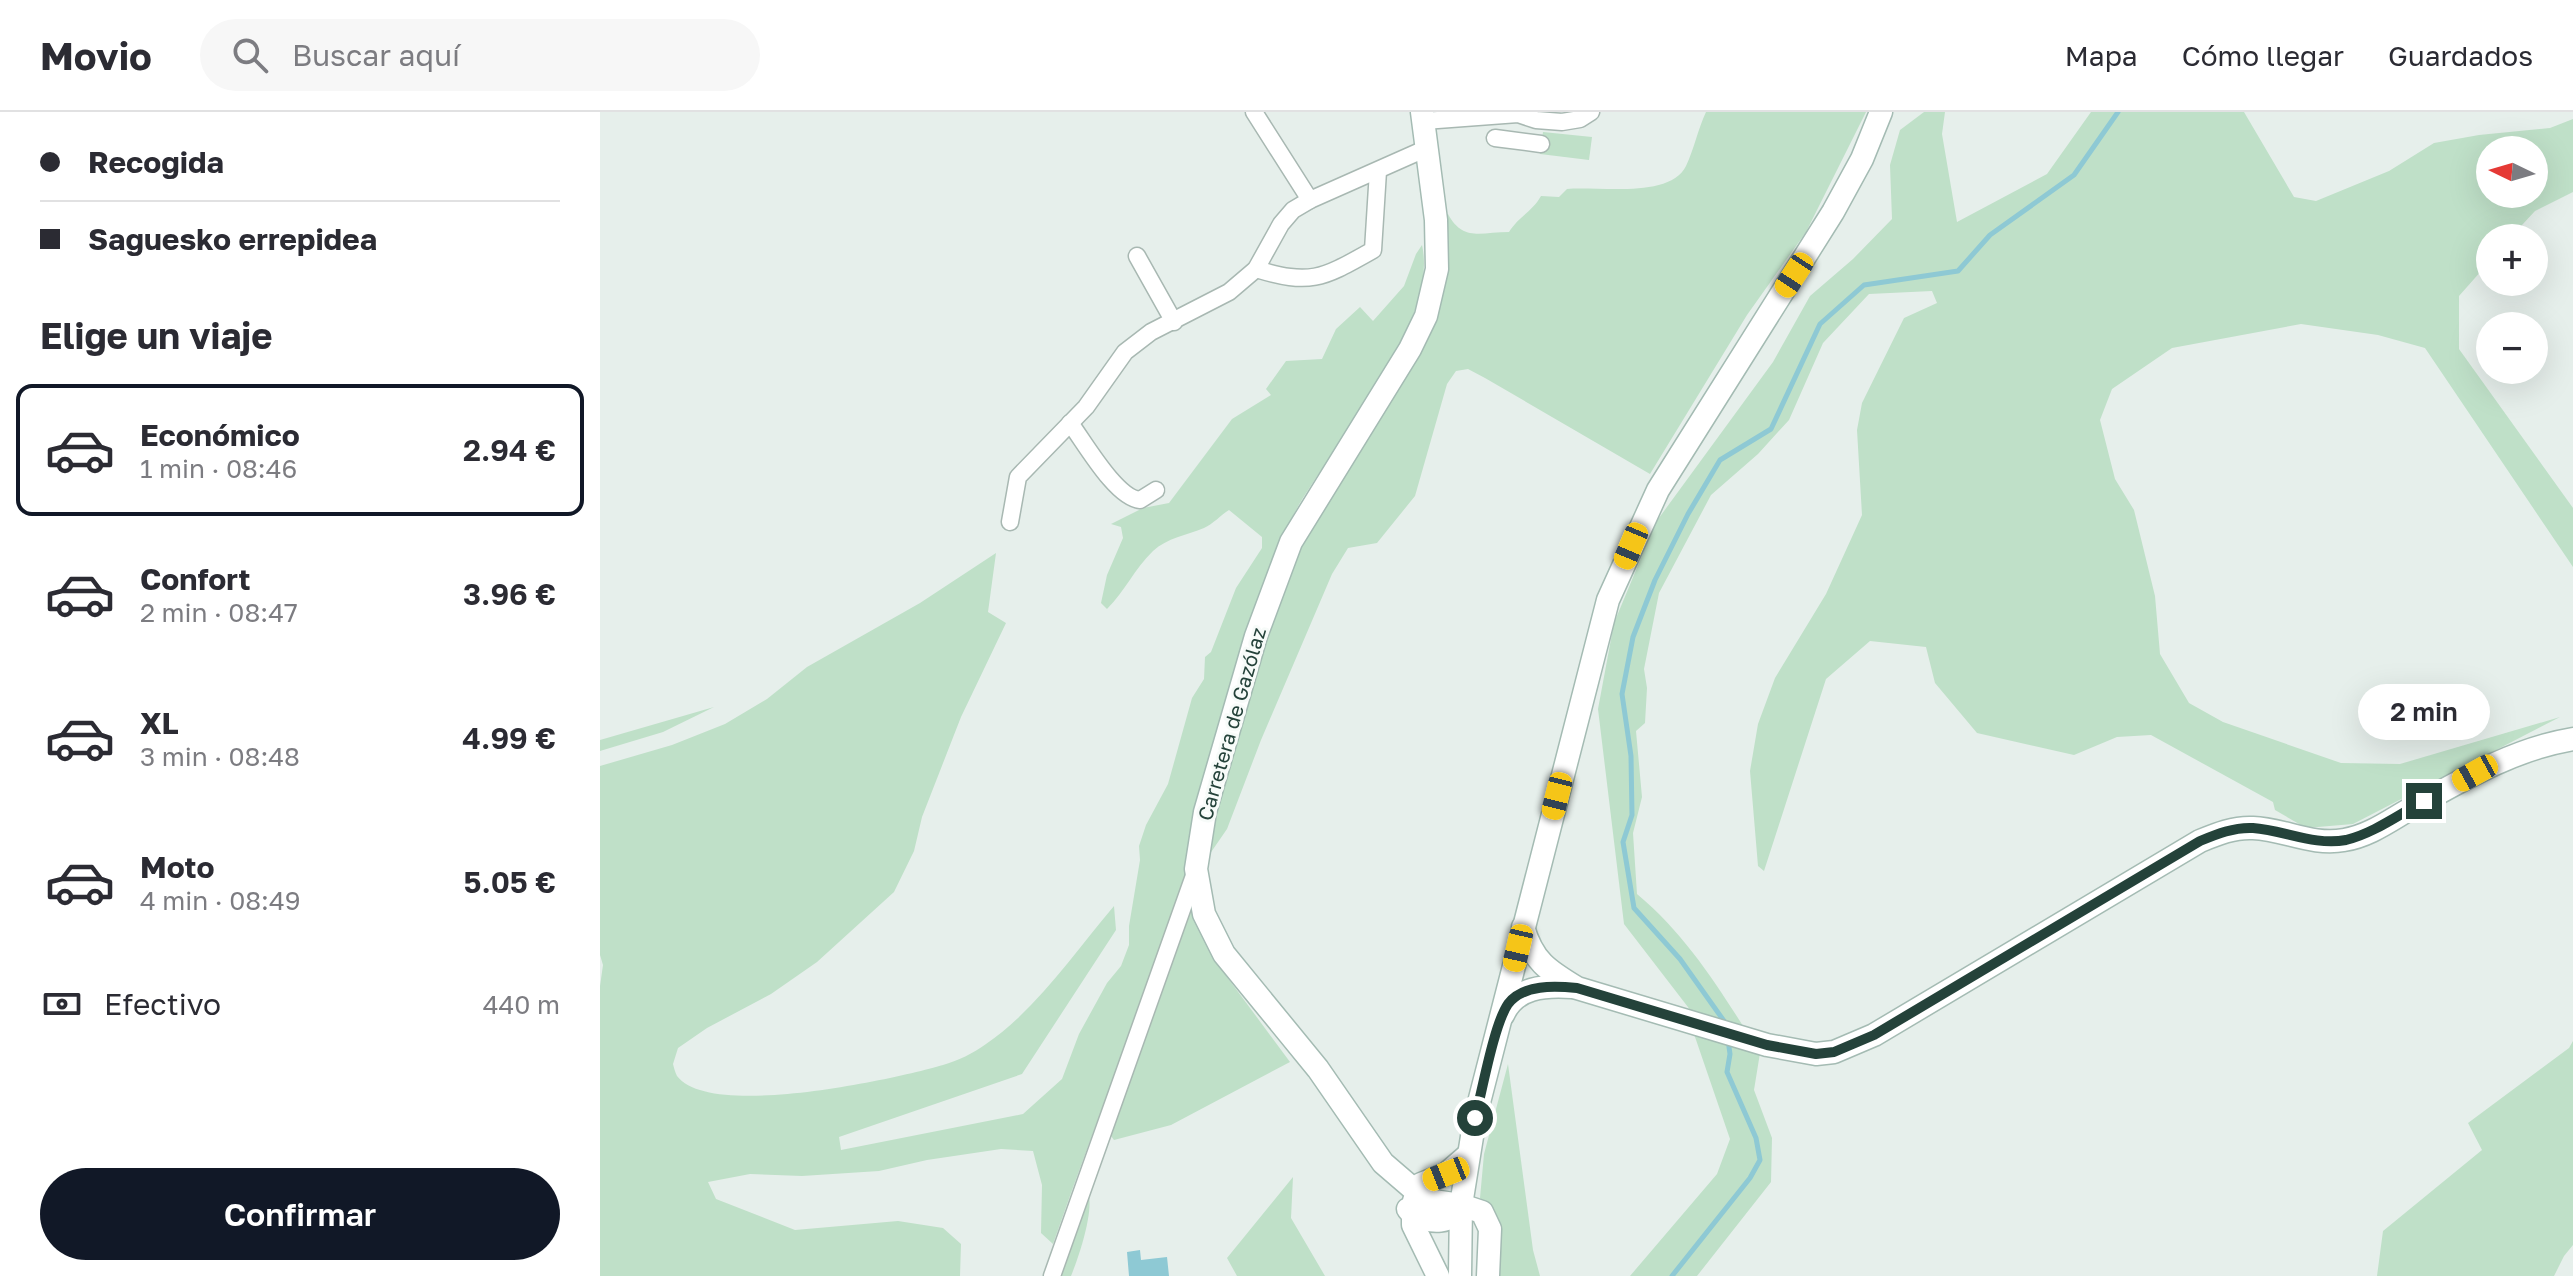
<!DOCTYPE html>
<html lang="es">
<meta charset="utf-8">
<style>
body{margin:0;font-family:"Golos Text",sans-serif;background:#f7f7f7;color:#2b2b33;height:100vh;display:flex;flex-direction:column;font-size:30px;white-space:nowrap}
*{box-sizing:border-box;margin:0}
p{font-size:26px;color:#7c7c81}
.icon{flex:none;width:44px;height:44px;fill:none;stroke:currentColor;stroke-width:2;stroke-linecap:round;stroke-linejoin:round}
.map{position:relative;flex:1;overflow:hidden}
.panel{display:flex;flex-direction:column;background:#fff;width:600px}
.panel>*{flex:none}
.guide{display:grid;align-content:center;height:176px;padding:0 40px;background:#fff}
.needle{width:52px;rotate:275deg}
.buttons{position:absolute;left:1876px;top:24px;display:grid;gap:16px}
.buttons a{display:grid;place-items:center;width:72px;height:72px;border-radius:50%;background:#fff;box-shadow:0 8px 32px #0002;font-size:40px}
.end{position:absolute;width:36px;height:36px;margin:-18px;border:10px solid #24423a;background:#fff;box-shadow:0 0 0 4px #fff}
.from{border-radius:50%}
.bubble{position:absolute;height:56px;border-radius:28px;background:#fff;box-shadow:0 8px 32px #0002;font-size:26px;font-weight:600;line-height:56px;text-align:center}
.car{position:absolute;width:24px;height:48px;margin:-24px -12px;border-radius:10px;box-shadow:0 0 6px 2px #0007;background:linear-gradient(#f5c518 24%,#345 0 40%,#f5c518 0 76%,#345 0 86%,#f5c518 0)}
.guide b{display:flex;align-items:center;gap:28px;height:76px;font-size:30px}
.guide b+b{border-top:2px solid #e1e1e2}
.guide i{width:20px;height:20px;background:#2b2b33}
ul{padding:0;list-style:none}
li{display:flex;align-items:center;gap:24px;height:132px;margin:0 16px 12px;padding:0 24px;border:4px solid transparent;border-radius:16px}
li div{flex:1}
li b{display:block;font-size:30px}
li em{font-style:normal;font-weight:600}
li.on{border-color:#111827}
li>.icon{width:72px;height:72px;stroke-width:1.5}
h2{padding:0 40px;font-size:36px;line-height:96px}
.pay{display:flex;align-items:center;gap:20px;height:88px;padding:0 40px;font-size:30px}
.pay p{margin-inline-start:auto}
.action{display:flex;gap:16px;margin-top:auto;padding:16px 40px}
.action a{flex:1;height:92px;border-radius:48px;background:#111827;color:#fff;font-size:32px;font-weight:600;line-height:92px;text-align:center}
header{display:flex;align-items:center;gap:48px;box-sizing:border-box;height:112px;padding:0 40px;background:#fff;border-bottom:2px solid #e1e1e2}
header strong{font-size:38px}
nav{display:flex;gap:44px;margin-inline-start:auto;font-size:28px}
.search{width:560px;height:72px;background:#f7f7f7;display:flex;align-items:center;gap:20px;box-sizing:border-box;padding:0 28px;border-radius:44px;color:#7c7c81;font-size:30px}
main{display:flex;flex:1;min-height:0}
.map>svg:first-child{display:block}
.green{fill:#bfe0c8;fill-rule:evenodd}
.water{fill:#8ec9d4}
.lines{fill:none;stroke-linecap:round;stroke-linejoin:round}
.stream{stroke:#8ec9d4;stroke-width:5}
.street-casing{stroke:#a8b8b2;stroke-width:19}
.secondary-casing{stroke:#a4bbb3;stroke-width:25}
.street{stroke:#fff;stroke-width:16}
.secondary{stroke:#fff;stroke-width:22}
.route{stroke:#24423a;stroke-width:10}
.labels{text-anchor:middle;stroke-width:6;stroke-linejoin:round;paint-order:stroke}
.street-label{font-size:20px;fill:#24423a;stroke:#f7fbf9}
</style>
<header>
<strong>Movio</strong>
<div class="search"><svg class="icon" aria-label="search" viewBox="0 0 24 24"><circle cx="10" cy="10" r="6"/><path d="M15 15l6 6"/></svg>Buscar aquí</div>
<nav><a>Mapa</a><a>Cómo llegar</a><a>Guardados</a></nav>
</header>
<main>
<section class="panel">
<div class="guide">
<b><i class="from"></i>Recogida</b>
<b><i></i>Saguesko errepidea</b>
</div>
<h2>Elige un viaje</h2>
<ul>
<li class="on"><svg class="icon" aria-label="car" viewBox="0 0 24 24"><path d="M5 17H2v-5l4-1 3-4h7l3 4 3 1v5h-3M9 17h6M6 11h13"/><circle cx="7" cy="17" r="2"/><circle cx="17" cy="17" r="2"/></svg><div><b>Económico</b><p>1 min · 08:46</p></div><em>2.94 €</em></li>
<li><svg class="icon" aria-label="car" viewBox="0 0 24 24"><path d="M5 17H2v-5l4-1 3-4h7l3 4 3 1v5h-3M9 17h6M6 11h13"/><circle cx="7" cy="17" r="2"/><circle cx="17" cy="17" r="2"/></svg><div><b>Confort</b><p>2 min · 08:47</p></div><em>3.96 €</em></li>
<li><svg class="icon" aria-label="car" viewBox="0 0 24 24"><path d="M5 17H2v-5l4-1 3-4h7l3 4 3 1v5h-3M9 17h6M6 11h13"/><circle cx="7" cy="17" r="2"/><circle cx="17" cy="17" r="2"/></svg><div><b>XL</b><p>3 min · 08:48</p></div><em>4.99 €</em></li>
<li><svg class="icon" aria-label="car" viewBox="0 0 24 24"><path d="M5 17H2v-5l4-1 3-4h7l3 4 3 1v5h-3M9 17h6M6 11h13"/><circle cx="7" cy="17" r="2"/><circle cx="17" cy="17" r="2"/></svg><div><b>Moto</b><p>4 min · 08:49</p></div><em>5.05 €</em></li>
</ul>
<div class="pay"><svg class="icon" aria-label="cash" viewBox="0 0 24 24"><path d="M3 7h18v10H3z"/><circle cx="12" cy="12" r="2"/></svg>Efectivo<p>440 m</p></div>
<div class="action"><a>Confirmar</a></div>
</section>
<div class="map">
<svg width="1973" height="1164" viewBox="0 0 1973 1164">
<rect width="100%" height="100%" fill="#e6efeb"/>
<g class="green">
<path d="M1106,0H1266L1206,120L1147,203L1050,362L885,266L868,257L856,259L847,272L815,384L777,431L748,436L732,462L661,628L627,717L607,746L611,715L686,457L813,246L842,104L848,102C863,130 881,120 909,120C919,104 932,100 941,84L959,85L967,77C998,74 1070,87 1086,54C1094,37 1098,17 1106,0Z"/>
<path d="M1324,0H1345L1342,22L1357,110L1447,62L1491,0H1644L1694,85L1716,89L1789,59L1834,31L1879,23L1950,16L1973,7V80L1935,99L1910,126H1890V149L1859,184V237L1973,396V455L1825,236L1778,223L1701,212L1572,236L1512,277L1500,308L1515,367L1534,398L1555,484L1560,542L1589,591L1623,610L1741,651L1800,652L1960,605L1753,712L1706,716L1675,698L1673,690L1551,623L1517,625L1474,643L1377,621L1335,571L1326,535L1270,529L1226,567L1164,759L1158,754L1150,659L1158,612L1175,566L1226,482L1262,403L1257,318L1262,291L1304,206L1337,191L1332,179L1269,182L1223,231L1189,308L1158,342L1111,383L1059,481L1044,557L1047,576L1045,611L1036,619L1042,685L1033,721L1037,782C1090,826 1124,884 1160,941L1154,978L1172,1026L1171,1070L1097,1164H1030L1117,1062L1130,1027L1094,922L1091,899L1024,812L998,597L1014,511L1056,410L1173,250L1210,184L1253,147L1292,107L1290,53L1300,18ZM1890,38H1934V82H1890Z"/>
<path d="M943,20L992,25L989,48L940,42Z"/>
<path d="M822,133C840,211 732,333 695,400C637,506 618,646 587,763C577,800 561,836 548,871C517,958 483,1045 453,1132L441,1121L442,1073L433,1039L401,1037L327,1048L279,1059L202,1064L150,1062L108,1070L116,1087L195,1118L298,1109L343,1116L361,1132L360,1164H0V874L3,853L0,843V654L72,633L125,612L167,587L207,555L320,491L396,441L388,500L406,511L361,605L322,705L314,739L294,780L217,850L171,882L107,916L78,936L73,952C74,956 75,960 77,964C110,1008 295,967 343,953C357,949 374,941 386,932C437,897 474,841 514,794L516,818L422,962L239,1025L241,1038L423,1002L462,967L479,922L507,871L521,854L529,833V814L540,748L539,734L546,713L568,672L592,586L604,567L605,545L611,540L636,476L662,436V425L629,398C621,403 613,412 604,416C587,423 567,426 553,439C535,456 525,479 507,497L501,491L507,463L523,426L521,415L511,412L543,396L569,391L632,307L671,283L666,277L686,249L722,247L736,217L760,195L773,209L804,174L816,142Z"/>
<path d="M114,595L63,620L0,639V628Z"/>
<path d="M590,792L613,846L690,950L571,1013L514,1028L508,1020Z"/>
<path d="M1973,929V1133L1964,1144L1954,1164H1777L1783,1119L1882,1038L1868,1011L1969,936Z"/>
<path d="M908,952L933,1138L940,1164H898V1107L880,1086L884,1042Z"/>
<path d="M693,1065L691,1106L725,1164H637L627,1146Z"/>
<path d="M487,1077C496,1095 479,1144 471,1164H458Z"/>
</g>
<path class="water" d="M540,1138L541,1148L567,1145L569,1164H529L527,1140Z"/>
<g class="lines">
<g class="stream">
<path d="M1125,914L1124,909L1080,847L1034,796L1023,730L1032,703L1031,644L1022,582L1033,525L1055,468L1088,402L1120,348L1171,317L1220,212L1264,173L1358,159L1390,123L1474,63L1518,0"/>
<path d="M1072,1164L1150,1066L1160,1048L1156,1026L1127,960L1130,942L1128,928"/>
</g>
<g class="street-casing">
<g id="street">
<path d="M654,0L710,88"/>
<path d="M824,9L918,2L936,8L962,10L980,7L991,0"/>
<path d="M895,26L941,32"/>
<path d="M537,144L574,210"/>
<path d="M656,157C712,174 723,166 773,138L778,59"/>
<path d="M470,311C485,331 516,386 540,388L556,378"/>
<path d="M410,410L418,365L486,295L525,240L551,220L629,180L656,157L681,112L693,98L710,88L825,37"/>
<path d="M452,1164L596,758"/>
</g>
</g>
<g class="secondary-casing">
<g id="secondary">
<path d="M822,0L836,108L837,157L826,204L810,237L691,430L656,524L605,700L596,757L604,802L624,842L718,957L783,1051L826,1088L861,1093L882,1100L890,1117L888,1164"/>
<path d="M923,815C933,849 947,858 977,876L1167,933L1216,942L1234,940L1274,923L1600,729C1617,722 1634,715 1653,716C1684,717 1712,734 1744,728C1769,724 1789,709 1810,697C1862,668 1913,637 1973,627"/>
<path d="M903,903C915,875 945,873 972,875"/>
<path d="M861,1093C852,1113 831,1111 813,1103L814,1089L821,1072L846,1062L868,1043"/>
<path d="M808,1097L813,1103V1113L838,1164"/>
<path d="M860,1164L861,1093L875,1006L1008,488L1058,378L1233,100L1262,47L1281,0"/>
</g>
</g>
<use href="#street" class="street"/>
<use href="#secondary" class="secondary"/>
</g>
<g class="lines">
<path class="route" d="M875,1006C882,980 894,912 908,892C923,872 955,874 977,876L1167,933L1216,942L1234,940L1274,923L1600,729C1617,722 1634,715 1653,716C1684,718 1714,734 1746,728C1774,721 1798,703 1824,689"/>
</g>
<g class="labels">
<g class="street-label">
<text transform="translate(632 612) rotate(-74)" y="7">Carretera de Gazólaz</text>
</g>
</g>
</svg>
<div class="buttons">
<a><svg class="needle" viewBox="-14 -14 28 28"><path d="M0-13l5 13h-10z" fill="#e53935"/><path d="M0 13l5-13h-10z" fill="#7c7c81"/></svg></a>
<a>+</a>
<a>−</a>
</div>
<i class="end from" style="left:875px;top:1006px"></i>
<i class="end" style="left:1824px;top:689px"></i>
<div class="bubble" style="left:1758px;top:572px;width:132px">2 min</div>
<i class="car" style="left:1194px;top:163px;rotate:213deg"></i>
<i class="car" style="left:1031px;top:434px;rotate:203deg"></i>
<i class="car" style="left:1875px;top:661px;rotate:241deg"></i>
<i class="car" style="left:957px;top:684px;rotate:194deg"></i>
<i class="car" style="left:918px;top:836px;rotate:193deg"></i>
<i class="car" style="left:846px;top:1062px;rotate:248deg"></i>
</div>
</main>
